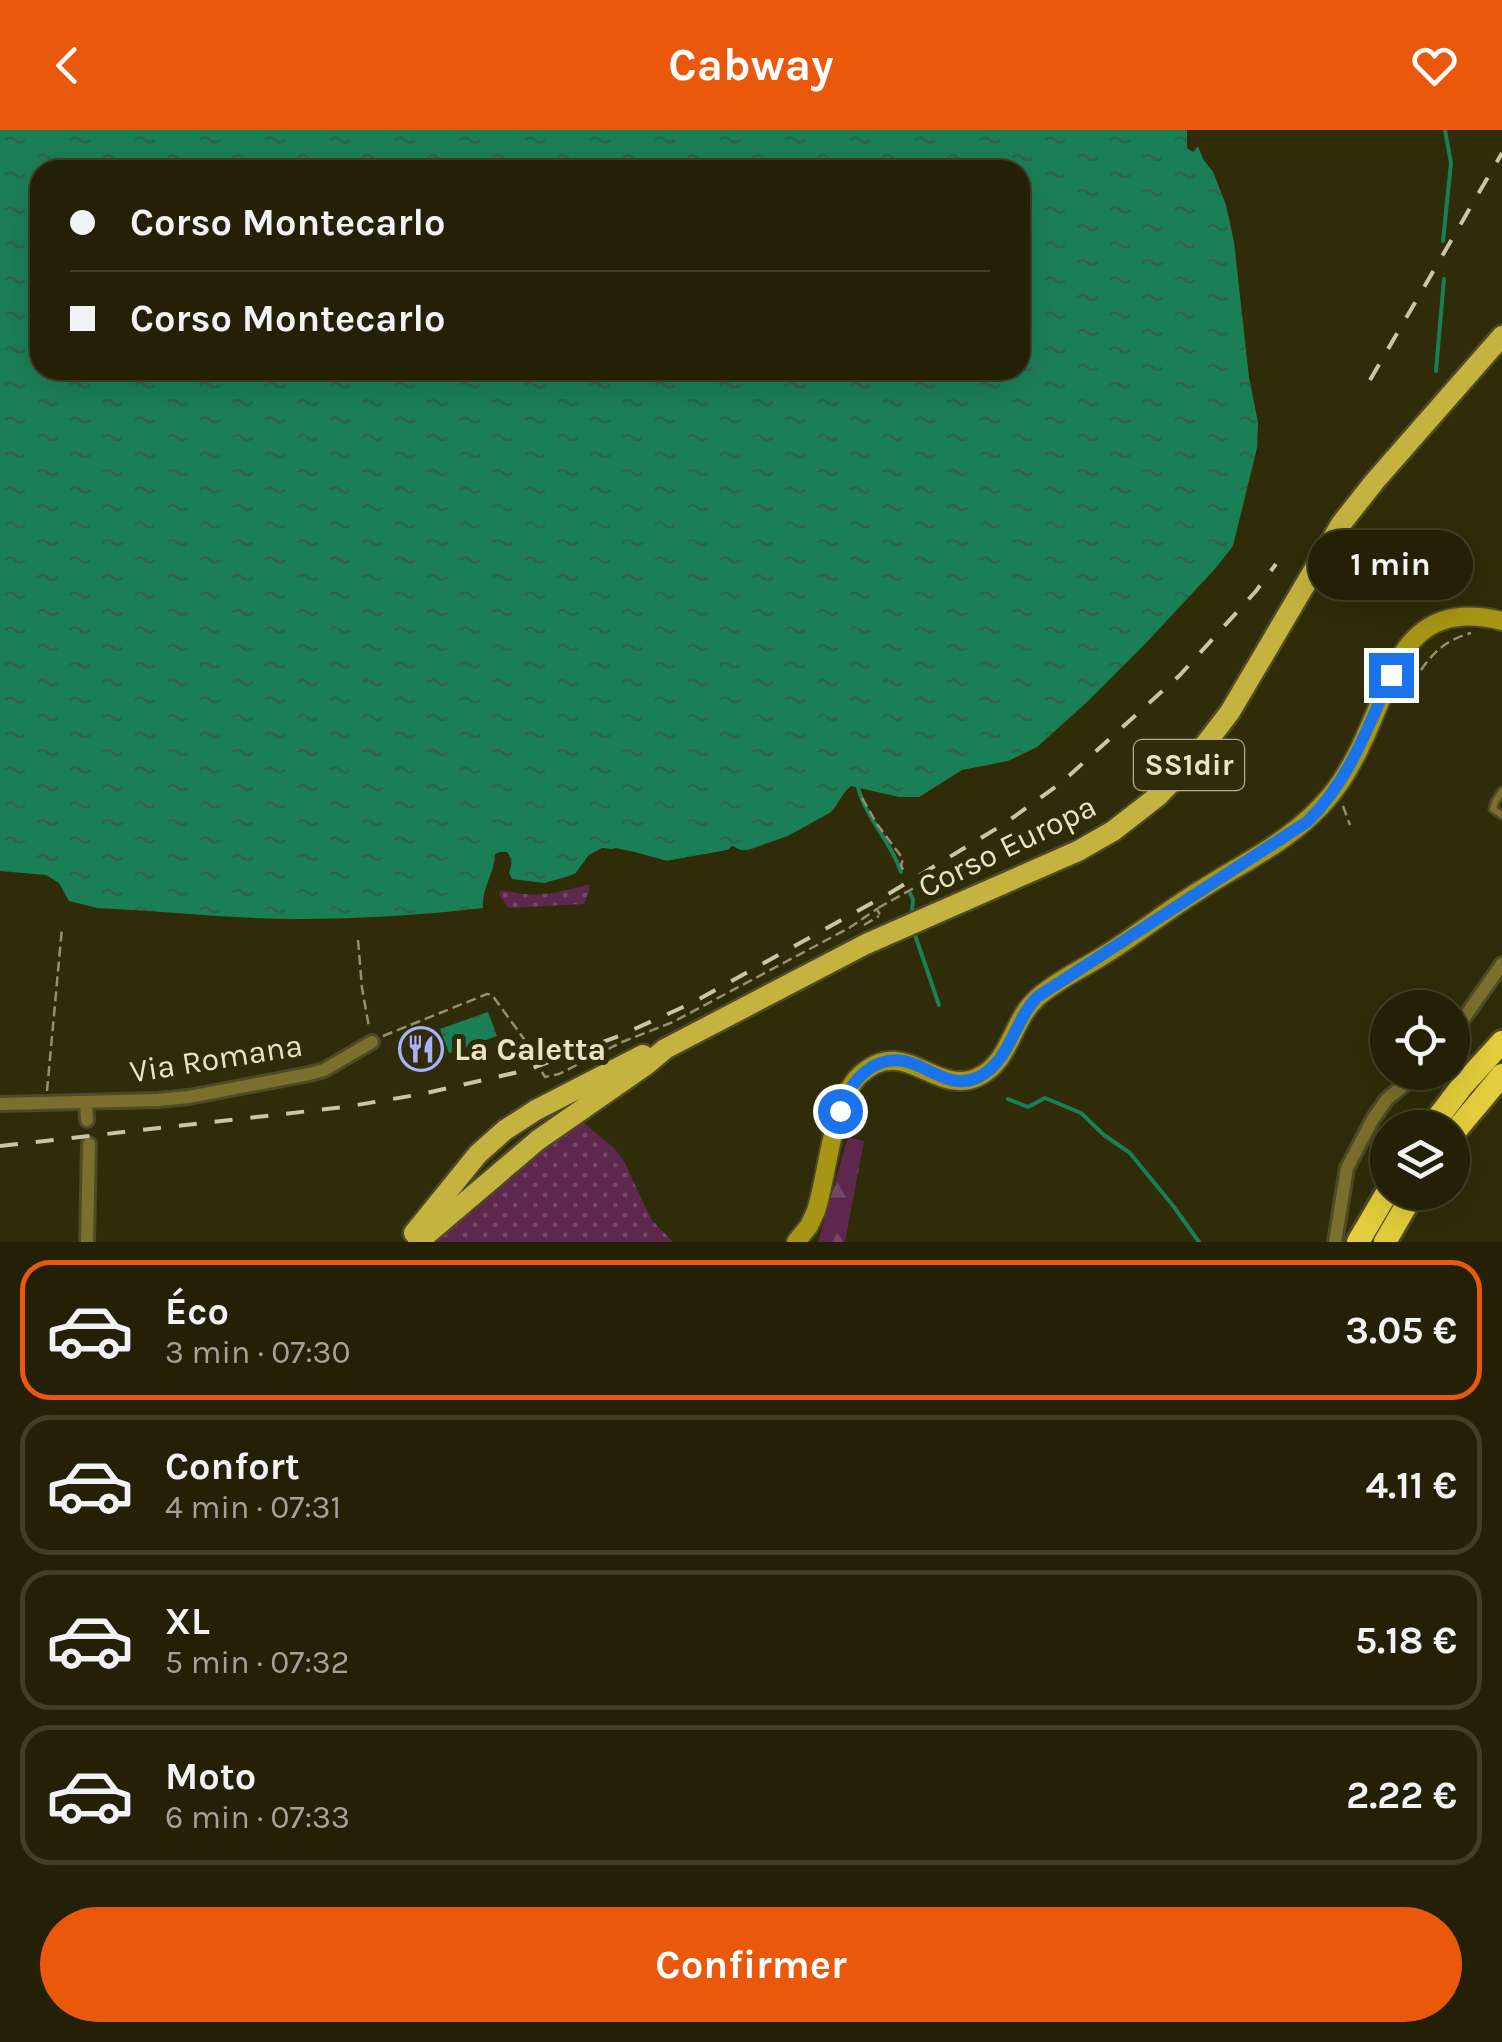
<!DOCTYPE html>
<html lang="fr">
<meta charset="utf-8">
<style>
body{margin:0;font-family:Karla,sans-serif;background:#302d14;color:#f1f3f6;height:100vh;display:flex;flex-direction:column;font-size:38px;white-space:nowrap}
*{box-sizing:border-box;margin:0}
p{font-size:32px;color:#a3a39b}
.icon{flex:none;width:55px;height:55px;fill:none;stroke:currentColor;stroke-width:2;stroke-linecap:round;stroke-linejoin:round}
.map{position:relative;height:1112px;overflow:hidden}
.drawer{display:flex;flex-direction:column;background:#242006;flex:1}
.drawer>*{flex:none}
.banner{position:absolute;left:30px;top:30px;width:1000px;height:220px;border-radius:30px;box-shadow:0 10px 40px #0002,0 0 0 2px #413e28;display:grid;align-content:center;height:220px;padding:0 40px;background:#242006}
.controls{position:absolute;left:1370px;top:860px;display:grid;gap:20px}
.controls a{display:grid;place-items:center;width:100px;height:100px;border-radius:50%;background:#242006;box-shadow:0 10px 40px #0002,0 0 0 2px #413e28;font-size:50px}
.end{position:absolute;width:45px;height:45px;margin:-22px;border:12px solid #1a73e8;background:#fff;box-shadow:0 0 0 5px #fff}
.from{border-radius:50%}
.bubble{position:absolute;height:70px;border-radius:35px;background:#242006;box-shadow:0 10px 40px #0002,0 0 0 2px #413e28;font-size:32px;font-weight:700;line-height:70px;text-align:center}
.banner b{display:flex;align-items:center;gap:35px;height:95px;font-size:38px}
.banner b+b{border-top:2px solid #413e28}
.banner i{width:25px;height:25px;background:#f1f3f6}
ul{padding:18px 0 0;list-style:none}
li{display:flex;align-items:center;gap:30px;height:140px;margin:0 20px 15px;padding:0 20px;border:5px solid #413e28;border-radius:30px}
li div{flex:1}
li b{display:block;font-size:38px}
li em{font-style:normal;font-weight:700}
li.on{border-color:#ea580c}
li>.icon{width:90px;height:90px;stroke-width:1.5}
.cta{display:flex;gap:20px;margin-top:auto;padding:20px 40px}
.cta a{flex:1;height:115px;border-radius:60px;background:#ea580c;color:#fff;font-size:40px;font-weight:700;line-height:115px;text-align:center}
header{display:flex;justify-content:space-between;align-items:center;height:130px;padding:0 40px;background:#ea580c;color:#fff;font-size:45px;font-weight:700}
.map>svg:first-child{display:block}
.grass{fill:url(#grass-dots)}
.forest{fill:url(#forest-firs)}
.water{fill:url(#water-ripples);fill-rule:evenodd}
.pier{fill:#302b08}
.lines{fill:none;stroke-linecap:round;stroke-linejoin:round}
.stream{stroke:#1b7f56;stroke-width:4}
.service-casing{stroke:#4e4926;stroke-width:11}
.minor-casing{stroke:#4e4926;stroke-width:18}
.secondary-casing{stroke:#4e4926;stroke-width:22}
.primary-casing{stroke:#4e4926;stroke-width:25}
.motorway-casing{stroke:#4e4926;stroke-width:28}
.path{stroke:#95916f;stroke-width:2.5;stroke-dasharray:10 5;stroke-linecap:butt}
.service{stroke:#7a6f2c;stroke-width:6}
.minor{stroke:#7a6f2c;stroke-width:12}
.secondary{stroke:#a79515;stroke-width:18}
.primary{stroke:#c5b340;stroke-width:20}
.motorway{stroke:#e4ce3d;stroke-width:22}
.rail{stroke:#cac5a4;stroke-width:4;stroke-dasharray:18 18;stroke-linecap:butt}
.route{stroke:#1a73e8;stroke-width:12}
.labels{text-anchor:middle;stroke-width:10;stroke-linejoin:round;paint-order:stroke}
.shield{fill:#302b08;stroke:#b2ad8c;stroke-width:2.5}
.shield-label{font-size:30px;font-weight:bold;fill:#e9e5c4}
.street-label{font-size:32px;fill:#e9e5c4;stroke:#302b08}
.poi-label{font-size:32px;font-weight:bold;fill:#e9e5c4;stroke:#302b08;text-anchor:start}
</style>
<header><svg class="icon" aria-label="back" viewBox="0 0 24 24"><path d="M15 5l-7 7 7 7"/></svg>Cabway<svg class="icon" aria-label="heart" viewBox="0 0 24 24"><path d="M12 20l-8-8c-3-5 5-10 8-4 3-6 11-1 8 4z"/></svg></header>
<div class="map">
<svg width="1502" height="1112" viewBox="0 0 1502 1112">
<defs>
<pattern id="grass-dots" width="8" height="8" patternUnits="userSpaceOnUse" patternTransform="scale(2.5)"><rect width="8" height="8" fill="#5e284e"/><path d="M2 2h.1M6 6h.1" fill="none" stroke="#754766" stroke-width="1.8" stroke-linecap="round"/></pattern>
<pattern id="forest-firs" width="22" height="20" patternUnits="userSpaceOnUse" patternTransform="scale(2.5)"><rect width="22" height="20" fill="#5e284e"/><path d="M5 1l3.5 6h-7zM16 11l3.5 6h-7z" fill="#754766"/></pattern>
<pattern id="water-ripples" width="26" height="14" patternUnits="userSpaceOnUse" patternTransform="scale(2.5)"><rect width="26" height="14" fill="#1b7f56"/><path d="M2 4q2-2 4 0t4 0M15 11q2-2 4 0t4 0" fill="none" stroke="#2e654a"/></pattern>
</defs>
<rect width="100%" height="100%" fill="#302b08"/>
<g class="grass">
<path d="M589,754V761L584,774L509,778L499,765L500,761C509,760 515,764 524,764C546,766 569,760 589,754Z"/>
<path d="M579,989L614,1018L624,1031L651,1089L673,1112H432L498,1051Z"/>
</g>
<path class="forest" d="M848,1007L864,1011L845,1112H818Z"/>
<g class="water">
<path d="M0,0H1187V18L1193,22L1198,16L1203,29L1213,42L1226,75L1234,112L1249,247L1258,293L1257,318L1233,416L1214,440L1145,514L1086,573L1037,617L1008,631L962,640L919,667H899L851,656C841,664 839,674 831,682C819,694 765,718 748,720C740,721 739,719 732,716L728,720L667,731L616,718L589,725L576,743L569,746L544,753L512,749L509,743C512,734 513,730 507,722H500L495,724C495,743 481,759 483,778C422,785 360,789 298,789C231,789 164,781 97,778L69,771L59,753L46,745L0,741ZM40,40H1020V240H40Z"/>
<path d="M488,882L497,906L449,923L440,899Z"/>
</g>
<path class="pier" d="M833,681L831,689L817,697L790,710L749,725L733,722L730,725L726,723L692,733L667,736L629,725L603,723L592,729L579,747L576,743L589,725L602,718L631,721L667,731L728,720L732,716L739,720H748L788,706Z"/>
<g class="lines">
<g class="stream">
<path d="M1443,111L1451,33L1445,0"/>
<path d="M1436,241L1444,149"/>
<path d="M858,657C866,689 891,711 901,742"/>
<path d="M910,763L913,769L912,782"/>
<path d="M915,805L939,875"/>
<path d="M1008,969L1028,977L1045,968L1081,983L1104,1005L1130,1023L1174,1077L1199,1112"/>
</g>
<g class="service-casing">
<path id="service" d="M1502,661L1495,672L1493,679L1502,685"/>
</g>
<g class="minor-casing">
<g id="minor">
<path d="M1452,905L1502,834"/>
<path d="M86,972L87,990"/>
<path d="M0,974L158,970L189,967L309,944L324,940L372,912"/>
<path d="M87,1112L89,1014"/>
<path d="M1335,1112L1347,1038L1373,989L1387,969L1420,942"/>
</g>
</g>
<g class="secondary-casing">
<path id="secondary" d="M796,1112L809,1096L816,1081C828,1044 832,971 860,945C905,903 936,969 980,946C1011,930 1012,890 1037,868C1056,851 1080,840 1101,827C1136,806 1167,780 1202,759C1246,731 1296,708 1330,666C1361,629 1377,574 1398,531C1422,488 1457,480 1502,491"/>
</g>
<g class="primary-casing">
<g id="primary">
<path d="M414,1103L478,1024L505,1000L536,980L643,925"/>
<path d="M418,1112L538,1010L646,935L665,919L866,814L1078,721L1113,701L1158,666L1193,630L1230,582L1341,394L1375,351L1502,206"/>
</g>
</g>
<g class="motorway-casing">
<g id="motorway">
<path d="M1430,998L1462,956L1502,912"/>
<path d="M1452,1005L1502,945"/>
<path d="M1358,1112L1388,1061"/>
<path d="M1385,1112L1414,1062"/>
</g>
</g>
<g class="path">
<path d="M1421,540C1434,521 1448,509 1471,503"/>
<path d="M862,668L877,694L903,729L901,735L903,740"/>
<path d="M1343,676L1350,695"/>
<path d="M878,778L921,754L923,759"/>
<path d="M864,795L879,786"/>
<path d="M358,810L362,858L369,897"/>
<path d="M383,906L487,864L492,865L532,920"/>
<path d="M542,942L545,947L559,944L622,912L673,892L849,798L877,779L880,785"/>
<path d="M47,961L62,798"/>
</g>
<use href="#service" class="service"/>
<use href="#minor" class="minor"/>
<use href="#secondary" class="secondary"/>
<use href="#primary" class="primary"/>
<use href="#motorway" class="motorway"/>
<g class="rail">
<path d="M1370,250L1502,23"/>
<path d="M0,1016L345,977L422,964L527,940L619,906L692,873L890,763L1004,694L1061,653L1180,545L1256,461L1276,434"/>
</g>
</g>
<g class="lines">
<path class="route" d="M840,981C851,949 877,920 914,934C937,943 954,959 979,947C1010,931 1014,891 1037,867L1307,692C1349,651 1368,597 1391,545"/>
</g>
<defs>
<g id="restaurant-ring" transform="scale(2.25)"><circle r="9.5" fill="#302b08" stroke="#aab0fb" stroke-width="1.5"/><path d="M-5-6h1v4h1v-4h1v4h1v-4h1v5L-1.5 .5V6h-2V.5L-5-1ZM5-6V6H3V1.5H1.5Q1.5-4 5-6Z" fill="#aab0fb"/></g>
</defs>
<g fill-rule="evenodd">
<use href="#restaurant-ring" x="421" y="919"/>
</g>
<g class="labels">
<rect class="shield" x="1134" y="610" width="110" height="50" rx="8"/>
<g class="shield-label">
<text x="1189" y="645">SS1dir</text>
</g>
<g class="street-label">
<text transform="translate(1007 716) rotate(-26)" y="11">Corso Europa</text>
<text transform="translate(216 928) rotate(-9)" y="11">Via Romana</text>
</g>
<g class="poi-label">
<text x="454" y="930">La Caletta</text>
</g>
</g>
</svg>
<div class="controls">
<a><svg class="icon" aria-label="locate" viewBox="0 0 24 24"><circle cx="12" cy="12" r="6"/><path d="M12 2v4M12 18v4M2 12h4M18 12h4"/></svg></a>
<a><svg class="icon" aria-label="layers" viewBox="0 0 24 24"><path d="M12 4l9 5-9 5-9-5zM3 14l9 5 9-5"/></svg></a>
</div>
<i class="end from" style="left:840px;top:981px"></i>
<i class="end" style="left:1391px;top:545px"></i>
<div class="bubble" style="left:1308px;top:400px;width:165px">1 min</div>
<div class="banner">
<b><i class="from"></i>Corso Montecarlo</b>
<b><i></i>Corso Montecarlo</b>
</div>
</div>
<section class="drawer">
<ul>
<li class="on"><svg class="icon" aria-label="car" viewBox="0 0 24 24"><path d="M5 17H2v-5l4-1 3-4h7l3 4 3 1v5h-3M9 17h6M6 11h13"/><circle cx="7" cy="17" r="2"/><circle cx="17" cy="17" r="2"/></svg><div><b>Éco</b><p>3 min · 07:30</p></div><em>3.05 €</em></li>
<li><svg class="icon" aria-label="car" viewBox="0 0 24 24"><path d="M5 17H2v-5l4-1 3-4h7l3 4 3 1v5h-3M9 17h6M6 11h13"/><circle cx="7" cy="17" r="2"/><circle cx="17" cy="17" r="2"/></svg><div><b>Confort</b><p>4 min · 07:31</p></div><em>4.11 €</em></li>
<li><svg class="icon" aria-label="car" viewBox="0 0 24 24"><path d="M5 17H2v-5l4-1 3-4h7l3 4 3 1v5h-3M9 17h6M6 11h13"/><circle cx="7" cy="17" r="2"/><circle cx="17" cy="17" r="2"/></svg><div><b>XL</b><p>5 min · 07:32</p></div><em>5.18 €</em></li>
<li><svg class="icon" aria-label="car" viewBox="0 0 24 24"><path d="M5 17H2v-5l4-1 3-4h7l3 4 3 1v5h-3M9 17h6M6 11h13"/><circle cx="7" cy="17" r="2"/><circle cx="17" cy="17" r="2"/></svg><div><b>Moto</b><p>6 min · 07:33</p></div><em>2.22 €</em></li>
</ul>
<div class="cta"><a>Confirmer</a></div>
</section>
